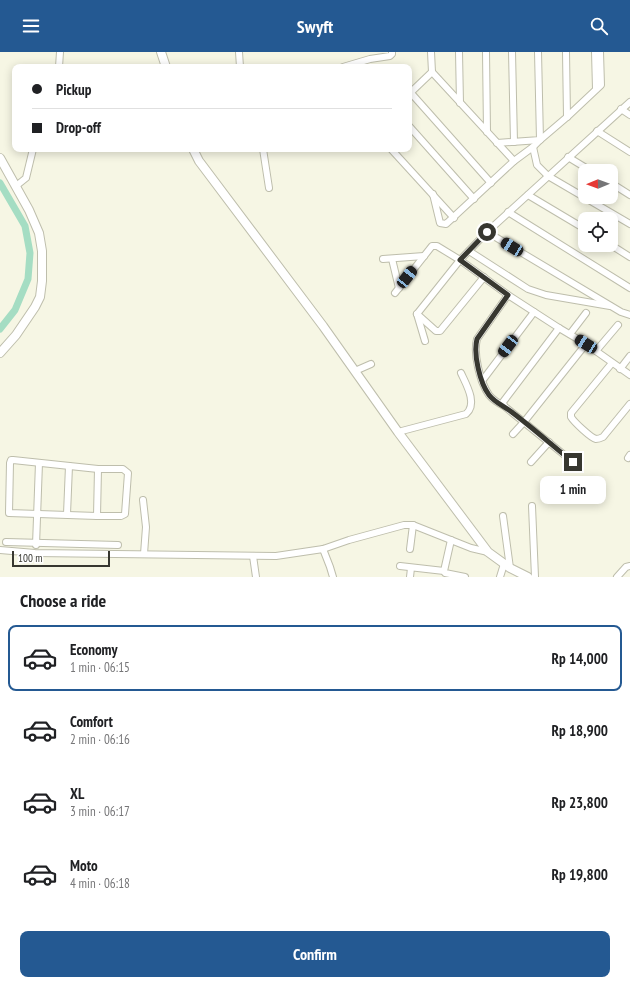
<!DOCTYPE html>
<meta charset="utf-8">
<style>
body{margin:0;font-family:"PT Sans Narrow",sans-serif;background:#f6f6f6;color:#202124;height:100vh;display:flex;flex-direction:column;font-size:15px;white-space:nowrap}
*{box-sizing:border-box;margin:0}
p{font-size:13px;color:#757577}
.icon{flex:none;width:22px;height:22px;fill:none;stroke:currentColor;stroke-width:2;stroke-linecap:round;stroke-linejoin:round}
.map{position:relative;height:525px;overflow:hidden}
.side{display:flex;flex-direction:column;background:#fff;flex:1}
.side>*{flex:none}
.guide{position:absolute;left:12px;top:12px;width:400px;height:88px;border-radius:8px;box-shadow:0 2px 10px #0003;display:grid;align-content:center;height:88px;padding:0 20px;background:#fff}
.needle{width:26px;rotate:269deg}
.tools{position:absolute;left:578px;top:112px;display:grid;gap:8px}
.tools a{display:grid;place-items:center;width:40px;height:40px;border-radius:8px;background:#fff;box-shadow:0 2px 10px #0003;font-size:20px}
.scale{position:absolute;left:12px;bottom:10px;width:98px;box-sizing:border-box;padding-left:4px;border:2px solid #373730;border-top:0;font-size:11px;line-height:14px;white-space:nowrap;color:#373730;-webkit-text-stroke:3px #fff;paint-order:stroke}
.end{position:absolute;width:18px;height:18px;margin:-9px;border:5px solid #373730;background:#fff;box-shadow:0 0 0 2px #fff}
.from{border-radius:50%}
.bubble{position:absolute;height:28px;border-radius:8px;background:#fff;box-shadow:0 2px 10px #0003;font-size:13px;font-weight:700;line-height:28px;text-align:center}
.car{position:absolute;width:12px;height:24px;margin:-12px -6px;border-radius:5px;box-shadow:0 0 3px 1px #0007;background:linear-gradient(#222 24%,#8ab4d8 0 40%,#222 0 76%,#8ab4d8 0 86%,#222 0)}
.guide b{display:flex;align-items:center;gap:14px;height:38px;font-size:15px}
.guide b+b{border-top:1px solid #e0e0e0}
.guide i{width:10px;height:10px;background:#202124}
ul{padding:0;list-style:none}
li{display:flex;align-items:center;gap:12px;height:66px;margin:0 8px 6px;padding:0 12px;border:2px solid transparent;border-radius:8px}
li div{flex:1}
li b{display:block;font-size:15px}
li em{font-style:normal;font-weight:700}
li.on{border-color:#245992}
li>.icon{width:36px;height:36px;stroke-width:1.5}
h2{padding:0 20px;font-size:18px;line-height:48px}
.button{display:flex;gap:8px;margin-top:auto;padding:8px 20px}
.button a{flex:1;height:46px;border-radius:8px;background:#245992;color:#fff;font-size:16px;font-weight:700;line-height:46px;text-align:center}
header{display:flex;justify-content:space-between;align-items:center;height:52px;padding:0 20px;background:#245992;color:#fff;font-size:18px;font-weight:700}
.map>svg:first-child{display:block}
.lines{fill:none;stroke-linecap:round;stroke-linejoin:round}
.canal{stroke:#a5ddc3;stroke-width:7}
.street-casing{stroke:#bebeac;stroke-width:8}
.secondary-casing{stroke:#bebeac;stroke-width:10}
.street{stroke:#fff;stroke-width:6}
.secondary{stroke:#fff;stroke-width:8}
.route{stroke:#373730;stroke-width:5}
</style>
<header><svg class="icon" aria-label="menu" viewBox="0 0 24 24"><path d="M4 6h16M4 12h16M4 18h16"/></svg>Swyft<svg class="icon" aria-label="search" viewBox="0 0 24 24"><circle cx="10" cy="10" r="6"/><path d="M15 15l6 6"/></svg></header>
<div class="map">
<svg width="630" height="525" viewBox="0 0 630 525">
<rect width="100%" height="100%" fill="#f6f6e4"/>
<g class="lines">
<path class="canal" d="M0,131L25,174L30,201L28,227L15,258L0,277"/>
<g class="street-casing">
<g id="street">
<path d="M239,0L240,15"/>
<path d="M459,0L460,51"/>
<path d="M486,0L487,80"/>
<path d="M512,0L514,90"/>
<path d="M566,0L567,65"/>
<path d="M595,0L596,37"/>
<path d="M59,15L60,0"/>
<path d="M343,15L370,7L390,4L392,2V0"/>
<path d="M432,20L514,109"/>
<path d="M411,41L491,131"/>
<path d="M409,42L432,20L431,0"/>
<path d="M630,50L487,180L460,208L508,243L559,276L586,292L630,323"/>
<path d="M621,57L630,63"/>
<path d="M409,74L474,147"/>
<path d="M597,79L630,100"/>
<path d="M497,91L540,88L538,0"/>
<path d="M533,95L537,113L548,124L630,172"/>
<path d="M263,97L269,136"/>
<path d="M391,97L454,166"/>
<path d="M568,105L591,119"/>
<path d="M611,131L630,143"/>
<path d="M16,134L26,126L33,97"/>
<path d="M433,142L440,171L446,172L514,109L533,95L540,88L567,65L601,33L600,0"/>
<path d="M528,143L585,177"/>
<path d="M508,160L630,236"/>
<path d="M487,180L621,260L630,263"/>
<path d="M611,193L630,205"/>
<path d="M469,199L528,237L546,243L610,254"/>
<path d="M383,207L424,204"/>
<path d="M392,207L399,236"/>
<path d="M395,241L432,194H437L460,208L417,262"/>
<path d="M417,262L436,279H440L484,225"/>
<path d="M417,262L425,289"/>
<path d="M559,276L503,350L504,354L573,410"/>
<path d="M570,282L586,261"/>
<path d="M596,299L618,273"/>
<path d="M612,311L571,361V365C574,370 591,386 596,387C599,387 601,386 603,385L630,352"/>
<path d="M620,317L630,304"/>
<path d="M355,319L371,312"/>
<path d="M482,329L534,260"/>
<path d="M504,354C498,351 493,348 489,343C480,330 473,302 477,287L508,243"/>
<path d="M398,380L466,362C478,352 466,332 461,321"/>
<path d="M513,382L524,370L586,292"/>
<path d="M628,406L630,403"/>
<path d="M13,408L98,417H123L128,421L125,462L121,464H97L9,461L10,411L11,408Z"/>
<path d="M531,410L549,390"/>
<path d="M143,448L146,475L144,502"/>
<path d="M532,454L535,525"/>
<path d="M67,462L69,414"/>
<path d="M97,464L98,417"/>
<path d="M503,464L510,516"/>
<path d="M6,490L118,493"/>
<path d="M36,493L39,411"/>
<path d="M323,497L330,515L333,525"/>
<path d="M410,497L413,473"/>
<path d="M0,498L35,501L276,504L323,497L349,488L404,473H413L471,496L488,500"/>
<path d="M253,504L256,525"/>
<path d="M400,514L444,519L451,488"/>
<path d="M444,519L445,521L465,525"/>
<path d="M410,525L411,516"/>
<path d="M500,525L504,512"/>
<path d="M617,525L626,515L630,514"/>
</g>
</g>
<g class="secondary-casing">
<g id="secondary">
<path d="M161,0L166,15"/>
<path d="M193,97L199,109L323,274L398,380L488,500L510,516L528,525"/>
<path d="M0,106L29,158L39,181L42,199V229L40,245L35,255L16,283L0,301"/>
</g>
</g>
<use href="#street" class="street"/>
<use href="#secondary" class="secondary"/>
</g>
<g class="lines">
<path class="route" d="M487,180L460,208L508,243L477,287C473,302 480,331 489,343C495,351 506,355 513,361C534,377 553,394 573,410"/>
</g>
</svg>
<div class="tools">
<a><svg class="needle" viewBox="-14 -14 28 28"><path d="M0-13l5 13h-10z" fill="#e53935"/><path d="M0 13l5-13h-10z" fill="#757577"/></svg></a>
<a><svg class="icon" aria-label="locate" viewBox="0 0 24 24"><circle cx="12" cy="12" r="6"/><path d="M12 2v4M12 18v4M2 12h4M18 12h4"/></svg></a>
</div>
<div class="scale">100 m</div>
<i class="end from" style="left:487px;top:180px"></i>
<i class="end" style="left:573px;top:410px"></i>
<div class="bubble" style="left:540px;top:424px;width:66px">1 min</div>
<i class="car" style="left:512px;top:195px;rotate:301deg"></i>
<i class="car" style="left:407px;top:225px;rotate:38deg"></i>
<i class="car" style="left:586px;top:292px;rotate:302deg"></i>
<i class="car" style="left:508px;top:294px;rotate:217deg"></i>
<div class="guide">
<b><i class="from"></i>Pickup</b>
<b><i></i>Drop-off</b>
</div>
</div>
<section class="side">
<h2>Choose a ride</h2>
<ul>
<li class="on"><svg class="icon" aria-label="car" viewBox="0 0 24 24"><path d="M5 17H2v-5l4-1 3-4h7l3 4 3 1v5h-3M9 17h6M6 11h13"/><circle cx="7" cy="17" r="2"/><circle cx="17" cy="17" r="2"/></svg><div><b>Economy</b><p>1 min · 06:15</p></div><em>Rp 14,000</em></li>
<li><svg class="icon" aria-label="car" viewBox="0 0 24 24"><path d="M5 17H2v-5l4-1 3-4h7l3 4 3 1v5h-3M9 17h6M6 11h13"/><circle cx="7" cy="17" r="2"/><circle cx="17" cy="17" r="2"/></svg><div><b>Comfort</b><p>2 min · 06:16</p></div><em>Rp 18,900</em></li>
<li><svg class="icon" aria-label="car" viewBox="0 0 24 24"><path d="M5 17H2v-5l4-1 3-4h7l3 4 3 1v5h-3M9 17h6M6 11h13"/><circle cx="7" cy="17" r="2"/><circle cx="17" cy="17" r="2"/></svg><div><b>XL</b><p>3 min · 06:17</p></div><em>Rp 23,800</em></li>
<li><svg class="icon" aria-label="car" viewBox="0 0 24 24"><path d="M5 17H2v-5l4-1 3-4h7l3 4 3 1v5h-3M9 17h6M6 11h13"/><circle cx="7" cy="17" r="2"/><circle cx="17" cy="17" r="2"/></svg><div><b>Moto</b><p>4 min · 06:18</p></div><em>Rp 19,800</em></li>
</ul>
<div class="button"><a>Confirm</a></div>
</section>
